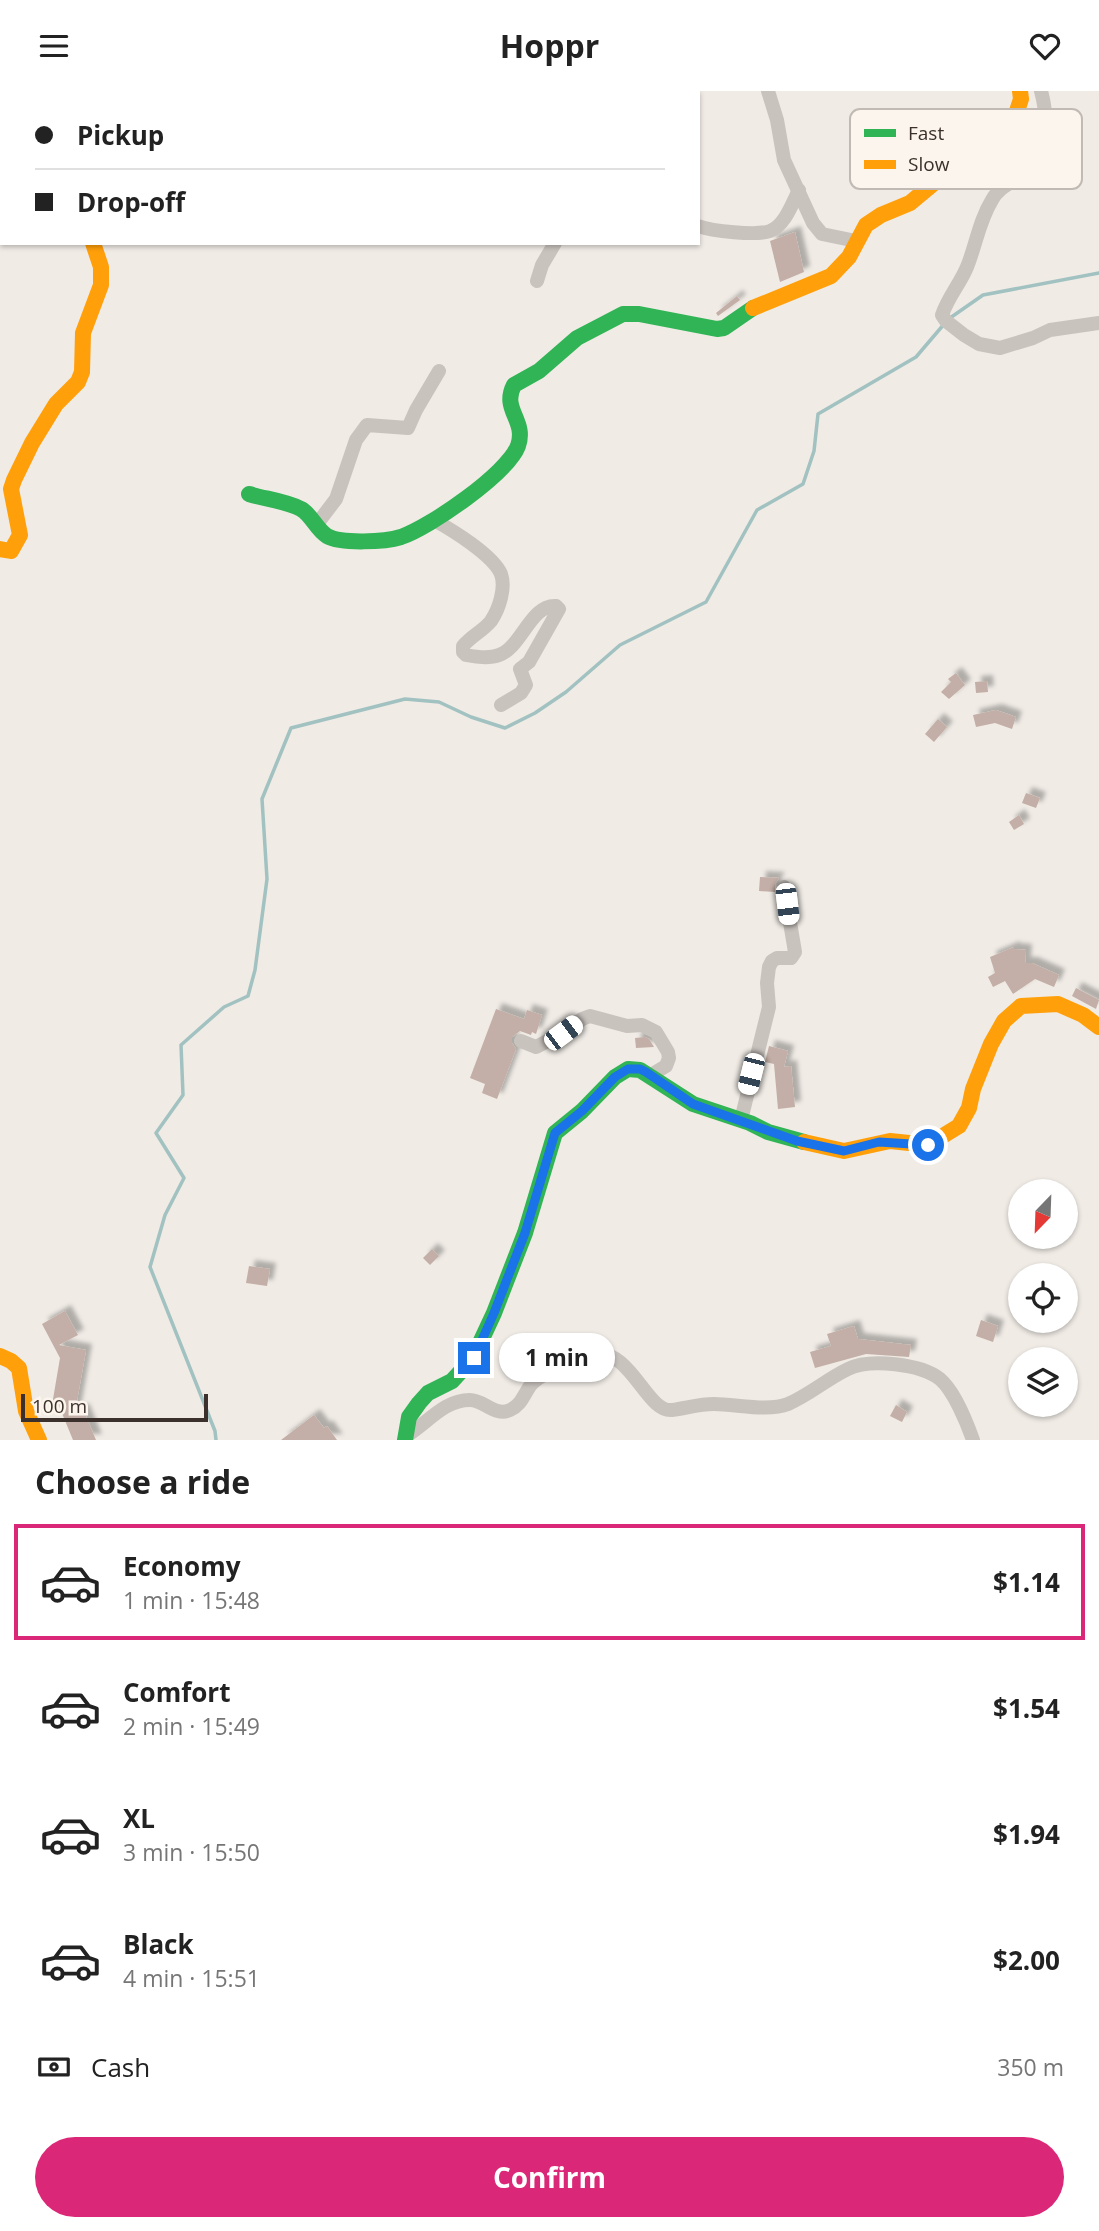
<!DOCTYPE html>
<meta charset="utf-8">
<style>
body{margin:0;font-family:"Open Sans",sans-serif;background:#f2f2f2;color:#222;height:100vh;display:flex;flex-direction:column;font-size:26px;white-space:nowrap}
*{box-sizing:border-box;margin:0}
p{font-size:23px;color:#767676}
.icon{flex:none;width:38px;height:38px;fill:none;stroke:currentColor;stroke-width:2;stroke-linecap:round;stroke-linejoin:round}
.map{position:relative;height:1349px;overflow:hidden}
.side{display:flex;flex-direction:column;background:#fff;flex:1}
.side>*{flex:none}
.banner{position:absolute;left:0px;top:0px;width:700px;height:154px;box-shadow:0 2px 5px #0004;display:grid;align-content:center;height:154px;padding:0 35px;background:#fff}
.needle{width:46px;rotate:203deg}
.fabs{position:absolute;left:1008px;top:1088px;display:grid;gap:14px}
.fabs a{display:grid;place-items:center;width:70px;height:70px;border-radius:50%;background:#fff;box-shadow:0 2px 5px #0004;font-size:35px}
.scale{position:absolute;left:21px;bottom:18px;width:187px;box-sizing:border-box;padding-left:7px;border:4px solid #3b302b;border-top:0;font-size:19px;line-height:24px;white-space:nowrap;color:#3b302b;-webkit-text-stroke:5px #fbf5ee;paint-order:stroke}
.end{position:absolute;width:32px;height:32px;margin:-16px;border:9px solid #1a73e8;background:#fff;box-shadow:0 0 0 4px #fff}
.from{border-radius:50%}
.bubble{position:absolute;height:49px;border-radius:24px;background:#fff;box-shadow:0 2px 5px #0004;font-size:23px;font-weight:700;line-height:49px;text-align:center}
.car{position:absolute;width:21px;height:42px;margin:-21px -10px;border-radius:9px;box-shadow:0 0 5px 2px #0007;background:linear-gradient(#fff 24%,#345 0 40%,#fff 0 76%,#345 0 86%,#fff 0)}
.banner b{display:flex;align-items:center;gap:24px;height:66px;font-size:26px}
.banner b+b{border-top:2px solid #e0e0e0}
.banner i{width:18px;height:18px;background:#222}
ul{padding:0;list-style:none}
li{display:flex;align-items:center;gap:21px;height:116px;margin:0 14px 10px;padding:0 21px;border:4px solid transparent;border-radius:0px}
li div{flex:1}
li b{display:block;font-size:26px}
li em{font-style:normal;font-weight:700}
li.selected{border-color:#db2777}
li>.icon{width:63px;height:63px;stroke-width:1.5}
h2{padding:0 35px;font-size:32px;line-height:84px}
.pay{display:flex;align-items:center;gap:18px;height:77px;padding:0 35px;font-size:26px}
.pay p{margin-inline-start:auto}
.action{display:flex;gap:14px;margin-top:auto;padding:14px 35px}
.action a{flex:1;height:80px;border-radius:42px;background:#db2777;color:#fff;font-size:28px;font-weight:700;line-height:80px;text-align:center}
header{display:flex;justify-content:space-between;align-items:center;height:91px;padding:0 35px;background:#fff;font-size:32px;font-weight:700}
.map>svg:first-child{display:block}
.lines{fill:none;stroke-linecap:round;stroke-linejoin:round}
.stream{stroke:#a1c2c1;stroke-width:3.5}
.building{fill:#c3afa7;filter:url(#shadow)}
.street{stroke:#c9c3be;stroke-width:14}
.fast{stroke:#30b455;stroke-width:16}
.slow{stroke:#ff9f0a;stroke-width:16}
.route{stroke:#1a73e8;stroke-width:9}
.key{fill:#fbf5ee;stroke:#c1bab4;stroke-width:2}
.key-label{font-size:19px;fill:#3b302b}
</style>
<header><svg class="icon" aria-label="menu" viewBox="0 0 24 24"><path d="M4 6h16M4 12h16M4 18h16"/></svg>Hoppr<svg class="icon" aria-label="heart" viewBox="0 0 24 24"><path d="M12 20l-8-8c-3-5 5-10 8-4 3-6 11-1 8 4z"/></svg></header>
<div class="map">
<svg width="1099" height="1349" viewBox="0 0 1099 1349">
<defs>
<filter id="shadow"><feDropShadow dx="6" dy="-6" stdDeviation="2" flood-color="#0004"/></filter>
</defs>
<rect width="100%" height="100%" fill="#f0ebe5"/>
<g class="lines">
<g class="stream">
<path d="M950,227L983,204L1099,182"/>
<path d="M216,1349L215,1340L150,1176L165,1124L184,1087L156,1042L183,1004L181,954L224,916L248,905L255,879L267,788L262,708L291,637L405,608L439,611L471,626L505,637L535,622L566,601L620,554L706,511L757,419L803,393L814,360L818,323L916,266L945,232"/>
</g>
</g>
<g class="building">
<path d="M795,141L804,181L780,191L770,150Z"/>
<path d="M737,205L740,209L718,225L716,222Z"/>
<path d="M956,582L965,594L949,608L941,601L951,591L948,588Z"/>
<path d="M987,590L988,601L976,602L975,591Z"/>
<path d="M996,619L1016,626L1012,638L995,632L976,636L973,624Z"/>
<path d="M938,628L947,636L934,651L925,643Z"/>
<path d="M1026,702L1040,707L1036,717L1022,712Z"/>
<path d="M1019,724L1024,733L1014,739L1009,731Z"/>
<path d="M760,786L779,787L775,793V801L759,800Z"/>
<path d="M1014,856V858L1026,859L1025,872H1032L1059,884L1054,896L1035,888L1013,903L1005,890L993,896L988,886L995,882L990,866Z"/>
<path d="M1076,897L1099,909L1096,918L1072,905Z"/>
<path d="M496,918L524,928L527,919L542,924L536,943L532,941L531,944L520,940L512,946V952L516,958L497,1008L482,1002L485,993L470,987Z"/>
<path d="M645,946L649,948L654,956L636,957L635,947Z"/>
<path d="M769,955L788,960L784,976L791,975L795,1016L778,1018L774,973L765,971Z"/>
<path d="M432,1158L439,1165L430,1174L423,1167Z"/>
<path d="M249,1175L270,1178L267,1195L246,1192Z"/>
<path d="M65,1220L78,1244L59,1254L86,1259L75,1321L83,1318L96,1349H73L59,1315L52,1314L60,1267L42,1233Z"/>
<path d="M981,1229L998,1235L993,1251L976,1245Z"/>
<path d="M854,1235L858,1248L911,1254L909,1266L866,1263L815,1277L810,1261L831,1255L827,1243Z"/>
<path d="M896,1314L907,1321L902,1331L890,1325Z"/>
<path d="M314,1324L324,1337L327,1335L337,1349H281Z"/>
</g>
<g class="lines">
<g class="street">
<path d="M768,0L777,29L784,69L813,132L822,143L856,150"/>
<path d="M1041,0C1048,25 1048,57 1029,78C1017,90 1000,94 992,109C979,130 976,154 967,176C960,193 948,206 942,224L946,230L964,244L979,253L1000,257L1033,247L1050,239L1099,232"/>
<path d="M598,2L599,0"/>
<path d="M647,2L649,0"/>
<path d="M698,135C712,140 756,145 770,140C785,134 792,113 799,99"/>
<path d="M537,190L542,174L555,152"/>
<path d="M434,429C452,439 493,464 501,483C506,497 499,518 491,530C483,540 471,545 463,555V561L466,564C476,566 489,568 499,564C521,557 531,513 556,515L559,518L529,571L520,578L526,594L521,602L501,614"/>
<path d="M317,433L336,408L356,349L367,334L408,337L416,319L439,280"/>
<path d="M521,950L536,956L563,942L582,928L590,925L627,935L642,934L656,941L668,961L669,967L666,975L651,984"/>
<path d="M741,1029L769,916L767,892L769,876L772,870L777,867H791L795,861L784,796"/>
<path d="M406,1345C427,1333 443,1309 470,1309C484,1309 495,1326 510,1319C521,1314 523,1305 530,1295C538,1284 581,1264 595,1263C631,1258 647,1322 672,1319C687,1317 699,1313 714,1313C736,1313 768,1321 788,1313C809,1304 827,1288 848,1278C870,1267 921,1273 940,1288C954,1300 967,1332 973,1349"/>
</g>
<g class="fast">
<path d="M39,0L40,2"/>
<path d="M249,403C265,408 286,410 301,418C311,423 316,438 327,445C341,453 385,451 401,446C430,436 507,383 518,355C527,329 501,319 514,294L539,280L577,247L623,223H639L717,238L724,237L753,217"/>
<path d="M405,1349L409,1326L419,1312L428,1302L452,1290L473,1267L494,1222L525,1142L555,1042L582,1020L615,986L628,978L640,979L693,1013L750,1032L768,1041L804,1051"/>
</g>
<g class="slow">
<path d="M753,217L831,185L849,166L866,134L881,124L910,112L946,82L970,57L1008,35L1017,20L1021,8L1020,0"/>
<path d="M0,458L11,460L20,444L11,398L14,389L32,352L56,313L78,291L82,281L83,242L101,194V176L93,152"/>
<path d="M804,1051L844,1060L890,1050L928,1054L959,1035L969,1017L973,998L991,953L1004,930L1021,915L1058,913L1083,924L1099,936"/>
<path d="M0,1265L11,1270L19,1277L26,1320L39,1349"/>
</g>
</g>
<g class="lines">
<path class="route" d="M474,1267L494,1222L525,1142L555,1042L582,1020L615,986L628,978H640L646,981L693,1013L797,1050L844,1060L879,1051L928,1054"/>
</g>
<rect x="850" y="18" width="232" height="80" rx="10" class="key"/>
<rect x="864" y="38" width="32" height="8" fill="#30b455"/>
<rect x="864" y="69" width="32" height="9" fill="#ff9f0a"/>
<g class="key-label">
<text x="908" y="49">Fast</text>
<text x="908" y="80">Slow</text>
</g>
</svg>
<div class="fabs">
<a><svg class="needle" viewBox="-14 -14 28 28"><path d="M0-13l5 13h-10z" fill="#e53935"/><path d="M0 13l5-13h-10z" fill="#767676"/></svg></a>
<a><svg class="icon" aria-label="locate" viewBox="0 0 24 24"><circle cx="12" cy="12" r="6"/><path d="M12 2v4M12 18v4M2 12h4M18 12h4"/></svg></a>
<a><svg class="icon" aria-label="layers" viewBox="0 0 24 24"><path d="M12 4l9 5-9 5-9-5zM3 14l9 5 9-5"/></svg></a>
</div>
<div class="scale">100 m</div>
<i class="end from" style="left:928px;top:1054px"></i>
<i class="end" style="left:474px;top:1267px"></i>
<div class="bubble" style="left:499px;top:1242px;width:116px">1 min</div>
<i class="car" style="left:787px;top:813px;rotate:173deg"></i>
<i class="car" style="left:563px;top:942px;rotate:53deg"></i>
<i class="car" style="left:751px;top:983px;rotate:194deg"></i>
<div class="banner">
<b><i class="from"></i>Pickup</b>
<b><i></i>Drop-off</b>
</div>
</div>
<section class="side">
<h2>Choose a ride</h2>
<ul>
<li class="selected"><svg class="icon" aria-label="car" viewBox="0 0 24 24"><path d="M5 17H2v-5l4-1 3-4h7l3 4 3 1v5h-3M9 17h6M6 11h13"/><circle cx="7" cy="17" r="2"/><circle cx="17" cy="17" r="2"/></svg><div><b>Economy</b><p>1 min · 15:48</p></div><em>$1.14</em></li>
<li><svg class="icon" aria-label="car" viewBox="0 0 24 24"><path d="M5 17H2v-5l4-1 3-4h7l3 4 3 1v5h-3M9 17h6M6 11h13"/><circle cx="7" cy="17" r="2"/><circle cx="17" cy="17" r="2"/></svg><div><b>Comfort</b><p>2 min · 15:49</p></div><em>$1.54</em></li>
<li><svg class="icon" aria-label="car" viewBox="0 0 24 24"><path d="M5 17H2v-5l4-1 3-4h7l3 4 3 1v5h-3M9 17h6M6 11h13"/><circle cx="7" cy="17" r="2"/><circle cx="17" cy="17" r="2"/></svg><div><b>XL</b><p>3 min · 15:50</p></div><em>$1.94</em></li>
<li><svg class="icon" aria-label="car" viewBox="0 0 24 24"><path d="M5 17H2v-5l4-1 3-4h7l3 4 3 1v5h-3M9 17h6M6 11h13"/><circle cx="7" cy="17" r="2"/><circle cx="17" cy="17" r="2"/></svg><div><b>Black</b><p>4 min · 15:51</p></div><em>$2.00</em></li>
</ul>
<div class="pay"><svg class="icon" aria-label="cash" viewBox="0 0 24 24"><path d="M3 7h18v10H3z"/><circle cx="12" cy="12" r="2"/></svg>Cash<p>350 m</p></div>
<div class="action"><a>Confirm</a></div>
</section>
